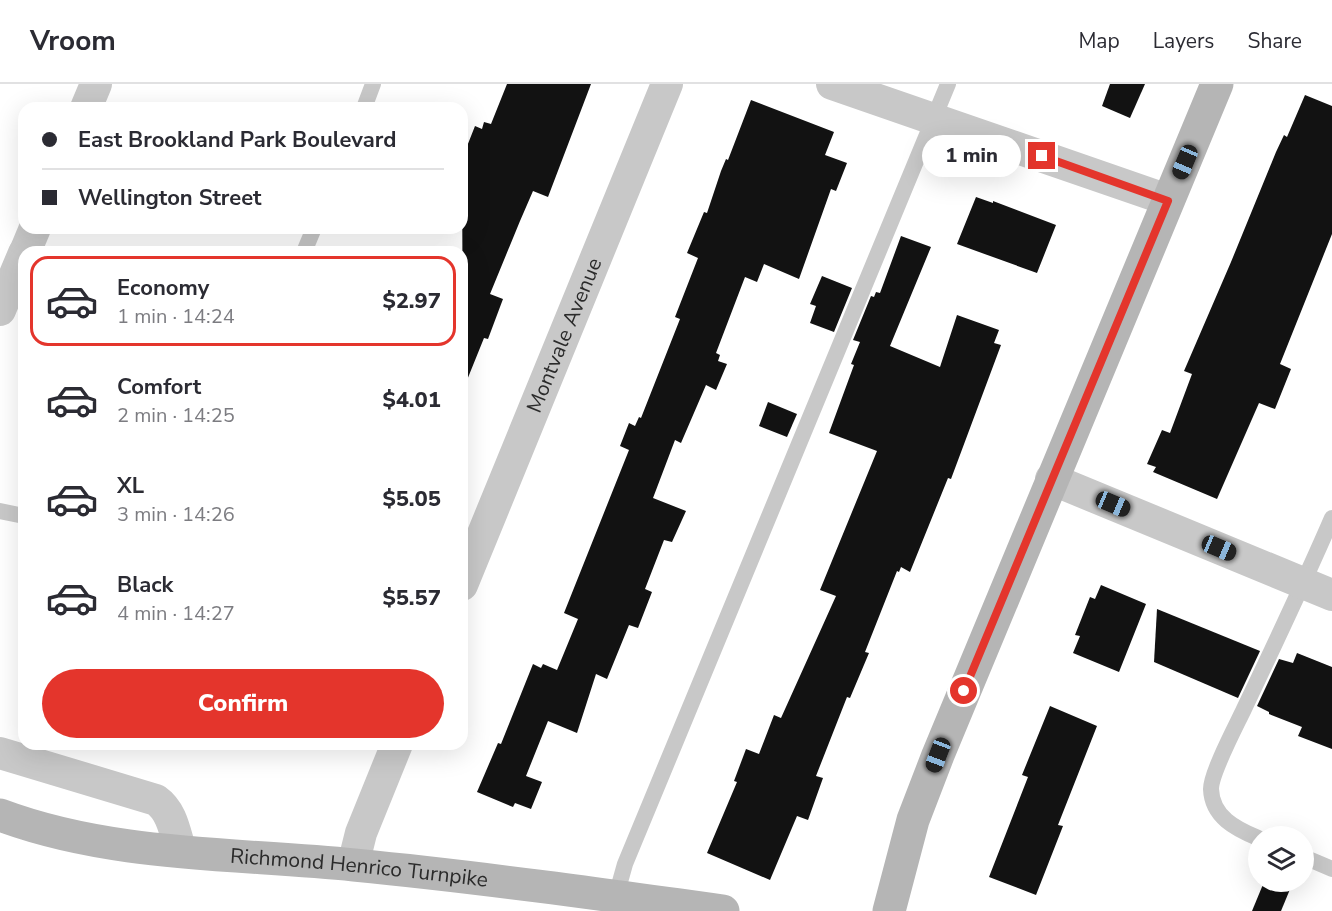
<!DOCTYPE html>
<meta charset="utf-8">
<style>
body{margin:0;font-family:"Nunito Sans",sans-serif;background:#f7f7f7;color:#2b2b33;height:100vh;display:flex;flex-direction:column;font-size:22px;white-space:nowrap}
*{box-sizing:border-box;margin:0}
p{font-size:20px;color:#7c7c81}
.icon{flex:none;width:33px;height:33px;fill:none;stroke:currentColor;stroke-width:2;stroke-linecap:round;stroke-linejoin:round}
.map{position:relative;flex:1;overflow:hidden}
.panel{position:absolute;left:18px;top:162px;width:450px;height:504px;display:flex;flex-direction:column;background:#fff;border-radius:18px;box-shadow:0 6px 24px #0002}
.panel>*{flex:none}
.top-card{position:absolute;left:18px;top:18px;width:450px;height:132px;border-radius:18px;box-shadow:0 6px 24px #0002;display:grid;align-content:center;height:132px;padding:0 24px;background:#fff}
.controls{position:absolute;left:1248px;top:742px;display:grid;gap:12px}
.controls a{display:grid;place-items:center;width:66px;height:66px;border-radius:50%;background:#fff;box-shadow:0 6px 24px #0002;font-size:30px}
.end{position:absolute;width:27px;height:27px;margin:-14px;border:8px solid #e4352c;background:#fff;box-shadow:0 0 0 3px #fff}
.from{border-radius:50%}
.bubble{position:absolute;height:42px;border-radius:21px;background:#fff;box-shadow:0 6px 24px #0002;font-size:20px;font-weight:800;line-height:42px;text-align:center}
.car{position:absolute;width:18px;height:36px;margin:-18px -9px;border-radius:8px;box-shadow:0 0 4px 2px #0007;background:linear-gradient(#222 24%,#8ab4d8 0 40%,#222 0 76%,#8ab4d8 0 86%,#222 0)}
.top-card b{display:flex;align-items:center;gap:21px;height:57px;font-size:22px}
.top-card b+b{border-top:2px solid #e1e1e2}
.top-card i{width:15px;height:15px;background:#2b2b33}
ul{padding:10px 0 0;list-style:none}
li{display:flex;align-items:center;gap:18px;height:90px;margin:0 12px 9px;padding:0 12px;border:3px solid transparent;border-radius:18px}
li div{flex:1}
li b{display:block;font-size:22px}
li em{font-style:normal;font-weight:800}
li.selected{border-color:#e4352c}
li>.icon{width:54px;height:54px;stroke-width:1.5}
.action{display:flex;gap:12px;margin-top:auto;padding:12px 24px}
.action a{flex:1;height:69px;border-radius:36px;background:#e4352c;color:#fff;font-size:24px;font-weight:800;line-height:69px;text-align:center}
header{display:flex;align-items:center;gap:36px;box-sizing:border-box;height:84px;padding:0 30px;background:#fff;border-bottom:2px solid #e1e1e2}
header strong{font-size:28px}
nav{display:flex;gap:33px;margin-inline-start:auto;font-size:21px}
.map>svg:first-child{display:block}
.building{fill:#121212}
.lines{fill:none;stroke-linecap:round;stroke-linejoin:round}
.lane{stroke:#c8c8c8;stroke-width:16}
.street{stroke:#c8c8c8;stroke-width:32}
.secondary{stroke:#b5b5b5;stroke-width:33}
.route{stroke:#e4352c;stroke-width:8}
.labels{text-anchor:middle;stroke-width:6;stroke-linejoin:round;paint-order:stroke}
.street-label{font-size:21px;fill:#2b2b2b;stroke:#fff}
</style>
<header>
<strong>Vroom</strong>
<nav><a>Map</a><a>Layers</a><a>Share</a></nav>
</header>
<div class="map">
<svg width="1332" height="827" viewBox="0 0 1332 827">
<rect width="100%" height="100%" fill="#fff"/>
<g class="building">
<path d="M507,0H591L548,113L533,107L520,137L490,210L503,215L488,255L484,254L463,306L462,75L475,42L482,45L484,38L491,40Z"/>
<path d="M1110,0H1145L1130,34L1102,22Z"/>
<path d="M1305,11L1332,22V150L1280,280L1291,285L1275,325L1259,319L1217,415L1153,388L1156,383L1147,380L1162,346L1170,349L1192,290L1184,287L1231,178L1276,68L1284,51L1287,53Z"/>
<path d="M751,16L834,48L825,71L847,79L836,107L831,105L799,195L764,180L757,198L745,193L716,269L720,271L718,277L727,280L716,306L706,301L681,359L675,356L653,414L686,427L672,458L664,456L645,505L652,508L638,544L629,541L607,595L596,590L577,649L548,637L526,692L542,698L531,725L515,719L513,723L477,708L498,659L501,660L533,580L541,584L543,580L557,586L578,535L564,529L629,366L620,362L629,339L635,342L639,333L641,334L680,235L675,233L698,174L687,169L704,128L707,129L721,87L726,75L728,76Z"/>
<path d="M976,113L993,119V117L1056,141L1037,189L957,160Z"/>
<path d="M901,152L931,163L890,262L940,283L957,231L999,246L994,259L1001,261L951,395L948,394L910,488L901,483L899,488L897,487L865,568L869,569L850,614L847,613L816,692L823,694L808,736L797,732L770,796L707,769L737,698L734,697L746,665L759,670L774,631L781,634L836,512L820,506L877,367L829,349L854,281L851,280L860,258L853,256L871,212L874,213L876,208L880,209Z"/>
<path d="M822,192L852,204L834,248L810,239L816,222L810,220Z"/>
<path d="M768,318L797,330L787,353L759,342Z"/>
<path d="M1101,501L1146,520L1119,588L1073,569L1080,552L1075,551L1090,513L1095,515Z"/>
<path d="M1157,525L1260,567L1238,614L1154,578Z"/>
<path d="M1297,569L1332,583V665L1298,652L1302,643L1269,630V628L1257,622L1279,575L1293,579Z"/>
<path d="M1050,622L1097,642L1058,741L1063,742L1036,811L989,793L1028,693L1022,691Z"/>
<path d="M1264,798H1293L1281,827H1252Z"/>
</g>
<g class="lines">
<g class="lane">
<path d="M364,24L373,0"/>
<path d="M304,168L314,144"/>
<path d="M0,427L24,432"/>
<path d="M1258,754C1236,745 1212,733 1211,705C1211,689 1236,642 1244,625C1274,562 1304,499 1332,434"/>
<path d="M1304,773L1332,785"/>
<path d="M616,812L625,780L948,0"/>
</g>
<g class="street">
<path d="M832,0L1168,116"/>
<path d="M86,24L96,0"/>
<path d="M25,168L35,144"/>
<path d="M0,226L24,169"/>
<path d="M1051,395L1332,511"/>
<path id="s1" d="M462,501L667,0"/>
<path d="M0,669L156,716C173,728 175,750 181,768"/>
<path d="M353,781L361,749L397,660"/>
</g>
<g class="secondary">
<path id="s2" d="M0,731C112,773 236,769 354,781C477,793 600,810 723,827"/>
<path d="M889,827L913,736L938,671L1217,0"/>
</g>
</g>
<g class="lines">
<path class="route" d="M964,607L1168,117L1042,72"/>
</g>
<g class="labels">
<g class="street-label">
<text dy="7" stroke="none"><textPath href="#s1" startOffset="270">Montvale Avenue</textPath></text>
<text dy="7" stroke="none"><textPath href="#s2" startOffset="364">Richmond Henrico Turnpike</textPath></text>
</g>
</g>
</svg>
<div class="controls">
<a><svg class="icon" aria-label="layers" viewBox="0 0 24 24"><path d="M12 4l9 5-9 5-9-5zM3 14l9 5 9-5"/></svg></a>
</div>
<i class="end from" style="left:964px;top:607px"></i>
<i class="end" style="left:1042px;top:72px"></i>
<div class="bubble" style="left:922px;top:51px;width:99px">1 min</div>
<i class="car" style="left:1185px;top:78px;rotate:203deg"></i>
<i class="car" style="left:1113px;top:420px;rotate:113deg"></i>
<i class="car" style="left:1219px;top:464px;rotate:113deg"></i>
<i class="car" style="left:938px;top:671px;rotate:201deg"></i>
<div class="top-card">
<b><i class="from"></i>East Brookland Park Boulevard</b>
<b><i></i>Wellington Street</b>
</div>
<section class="panel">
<ul>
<li class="selected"><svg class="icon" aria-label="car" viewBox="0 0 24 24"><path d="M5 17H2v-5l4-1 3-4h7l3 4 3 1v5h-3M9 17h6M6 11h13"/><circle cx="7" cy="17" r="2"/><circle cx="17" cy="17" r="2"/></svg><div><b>Economy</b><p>1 min · 14:24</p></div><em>$2.97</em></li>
<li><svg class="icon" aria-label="car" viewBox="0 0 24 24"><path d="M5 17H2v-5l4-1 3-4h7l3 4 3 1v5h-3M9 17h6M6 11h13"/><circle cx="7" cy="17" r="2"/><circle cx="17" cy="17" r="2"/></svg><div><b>Comfort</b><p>2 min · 14:25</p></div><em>$4.01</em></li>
<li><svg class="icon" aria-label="car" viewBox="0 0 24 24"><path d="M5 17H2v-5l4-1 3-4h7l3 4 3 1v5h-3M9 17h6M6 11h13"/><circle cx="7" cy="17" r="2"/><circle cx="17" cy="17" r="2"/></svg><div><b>XL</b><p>3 min · 14:26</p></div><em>$5.05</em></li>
<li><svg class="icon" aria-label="car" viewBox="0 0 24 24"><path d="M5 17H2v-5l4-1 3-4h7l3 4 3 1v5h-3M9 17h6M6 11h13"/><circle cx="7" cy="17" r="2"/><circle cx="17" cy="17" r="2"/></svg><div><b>Black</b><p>4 min · 14:27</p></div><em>$5.57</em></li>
</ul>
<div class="action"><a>Confirm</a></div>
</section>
</div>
